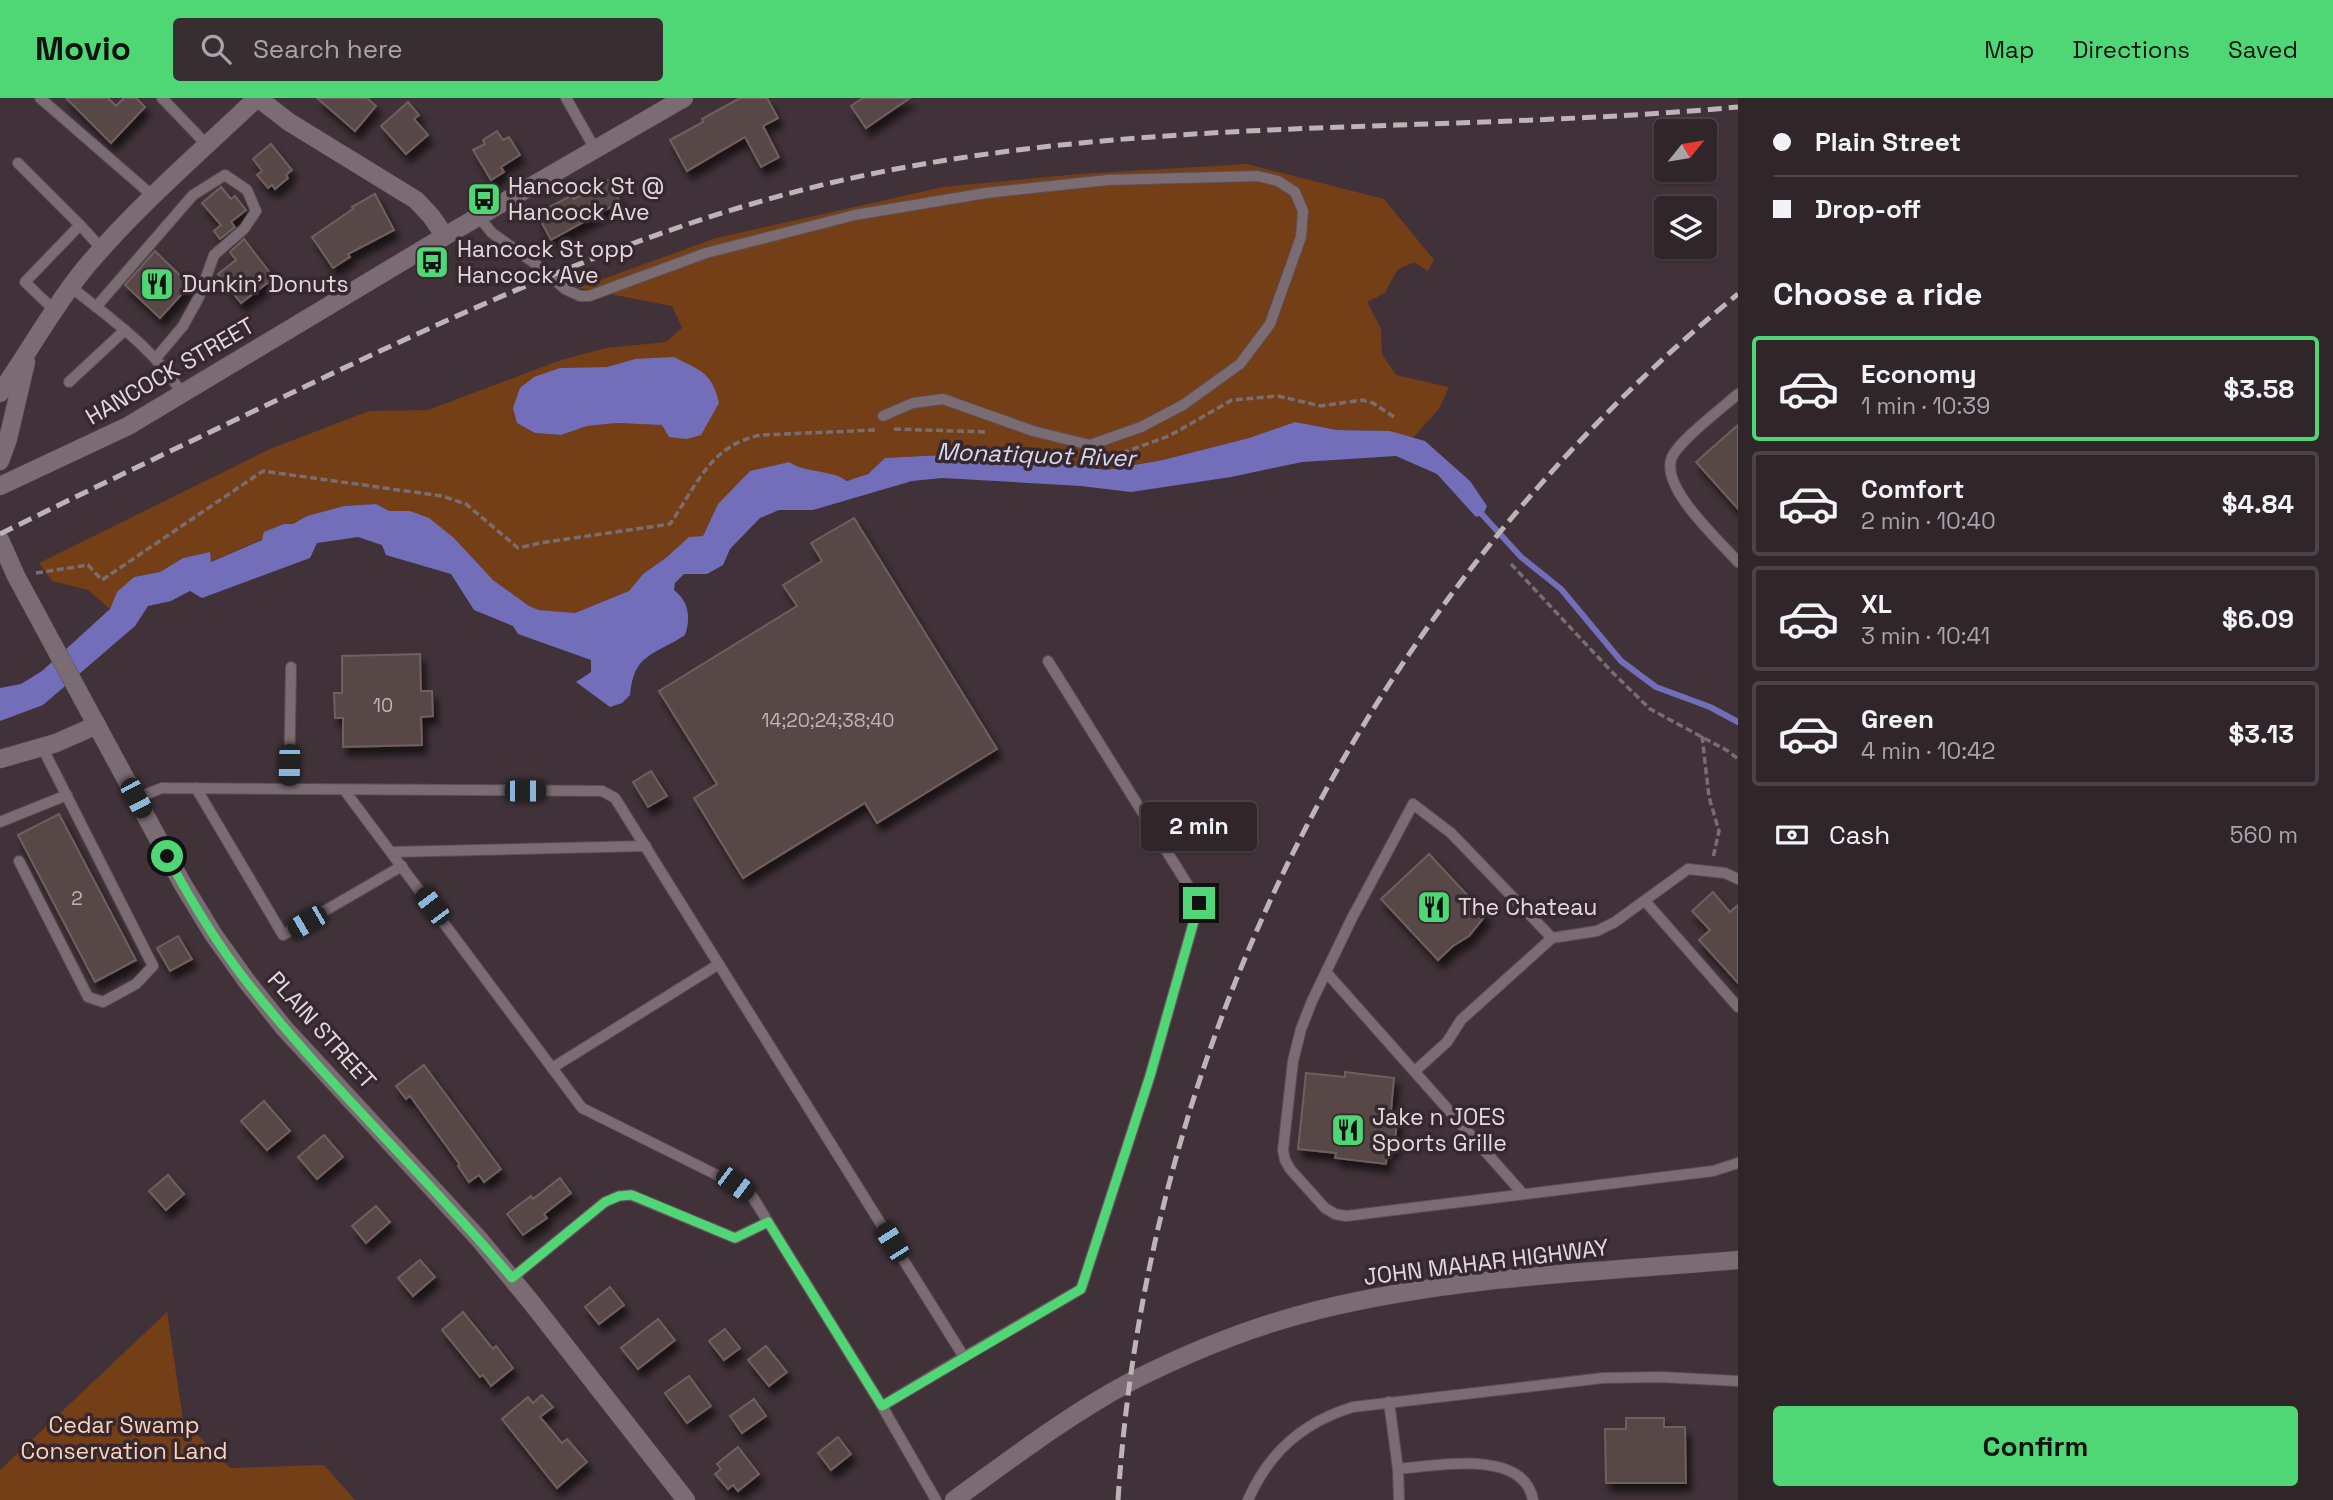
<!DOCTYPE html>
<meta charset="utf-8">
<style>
body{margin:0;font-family:"Space Grotesk",sans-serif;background:#382e32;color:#f1f3f6;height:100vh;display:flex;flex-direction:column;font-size:26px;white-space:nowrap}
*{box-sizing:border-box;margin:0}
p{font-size:23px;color:#a8a5a8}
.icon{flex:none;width:38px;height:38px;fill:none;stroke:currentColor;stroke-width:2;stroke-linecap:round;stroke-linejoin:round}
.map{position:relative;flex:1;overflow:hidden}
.panel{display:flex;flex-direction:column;background:#30262a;width:595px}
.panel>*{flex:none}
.banner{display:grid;align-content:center;height:154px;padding:0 35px;background:#30262a}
.needle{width:46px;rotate:60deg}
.controls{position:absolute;left:1654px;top:21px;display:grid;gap:14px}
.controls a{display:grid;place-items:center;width:63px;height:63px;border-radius:7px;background:#30262a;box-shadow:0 2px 5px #0004,0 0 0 2px #4b4347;font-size:35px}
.end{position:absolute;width:32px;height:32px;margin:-16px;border:9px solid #4fd675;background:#111;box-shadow:0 0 0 4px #111}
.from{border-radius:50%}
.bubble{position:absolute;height:49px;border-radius:7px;background:#30262a;box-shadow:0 2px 5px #0004,0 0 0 2px #4b4347;font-size:23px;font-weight:700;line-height:49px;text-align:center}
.car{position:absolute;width:21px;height:42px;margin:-21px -10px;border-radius:9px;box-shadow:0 0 5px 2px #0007;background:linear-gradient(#222 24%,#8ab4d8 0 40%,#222 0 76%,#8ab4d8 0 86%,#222 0)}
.banner b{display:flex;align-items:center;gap:24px;height:66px;font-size:26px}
.banner b+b{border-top:2px solid #4b4347}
.banner i{width:18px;height:18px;background:#f1f3f6}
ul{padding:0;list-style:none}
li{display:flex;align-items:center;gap:21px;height:105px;margin:0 14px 10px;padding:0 21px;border:4px solid #4b4347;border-radius:7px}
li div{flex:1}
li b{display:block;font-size:26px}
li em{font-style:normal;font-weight:700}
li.selected{border-color:#4fd675}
li>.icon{width:63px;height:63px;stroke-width:1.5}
h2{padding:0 35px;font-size:32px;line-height:84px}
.pay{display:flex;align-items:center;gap:18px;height:77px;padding:0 35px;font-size:26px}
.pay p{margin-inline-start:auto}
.button{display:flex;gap:14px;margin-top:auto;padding:14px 35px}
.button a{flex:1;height:80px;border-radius:7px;background:#4fd675;color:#111;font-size:28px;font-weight:700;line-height:80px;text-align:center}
header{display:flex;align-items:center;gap:42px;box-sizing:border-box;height:98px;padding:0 35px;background:#4fd675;color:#111}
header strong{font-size:33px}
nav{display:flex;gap:38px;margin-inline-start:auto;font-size:24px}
.search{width:490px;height:63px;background:#382e32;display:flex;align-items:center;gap:18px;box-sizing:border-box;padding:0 24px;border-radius:7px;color:#a8a5a8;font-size:26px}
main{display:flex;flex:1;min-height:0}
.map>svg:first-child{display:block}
.green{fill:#743f17;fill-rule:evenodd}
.water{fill:#736eb9}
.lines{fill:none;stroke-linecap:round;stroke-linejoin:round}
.stream{stroke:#736eb9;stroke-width:6}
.building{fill:#584746;stroke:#715f5e;stroke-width:2;filter:url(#shadow)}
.service-casing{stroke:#5b4f54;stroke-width:12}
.minor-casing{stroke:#5b4f54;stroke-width:19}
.tertiary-casing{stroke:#5b4f54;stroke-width:19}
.secondary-casing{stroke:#5b4f54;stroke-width:19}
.path{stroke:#7a6d72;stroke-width:3.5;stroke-dasharray:7 3.5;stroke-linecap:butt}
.service{stroke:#7b6b72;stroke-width:10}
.minor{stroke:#7b6b72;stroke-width:18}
.tertiary{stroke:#7b6b72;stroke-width:18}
.secondary{stroke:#7b6b72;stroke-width:18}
.rail{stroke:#beb3b7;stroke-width:5;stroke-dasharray:14 7;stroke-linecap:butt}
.route{stroke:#4fd675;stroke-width:9}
.labels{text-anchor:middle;stroke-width:7;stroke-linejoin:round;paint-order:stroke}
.number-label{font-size:19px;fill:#c0b4b7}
.poi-label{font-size:23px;fill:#e3d9dd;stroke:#36282e;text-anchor:start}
.street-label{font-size:23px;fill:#e3d9dd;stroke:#36282e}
.park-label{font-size:23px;fill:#fcd3b9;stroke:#36282e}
.water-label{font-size:24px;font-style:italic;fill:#d8d8ed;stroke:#36282e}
</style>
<header>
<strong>Movio</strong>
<div class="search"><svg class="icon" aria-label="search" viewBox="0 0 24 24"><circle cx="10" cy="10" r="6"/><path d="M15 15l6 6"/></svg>Search here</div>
<nav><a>Map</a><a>Directions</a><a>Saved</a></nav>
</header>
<main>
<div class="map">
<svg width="1738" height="1402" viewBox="0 0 1738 1402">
<defs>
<filter id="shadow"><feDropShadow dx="4.5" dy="8" stdDeviation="3.5" flood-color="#0009"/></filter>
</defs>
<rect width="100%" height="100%" fill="#403238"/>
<g class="green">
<path d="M1247,66L1384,101L1434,162L1428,173L1414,164L1397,172L1385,195L1367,204L1381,231L1382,256L1396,277L1449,289L1439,311L1413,340L1390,333L1337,332L1295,324L1249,340L1163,362L1106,372L983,355L885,360C859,385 855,386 821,376C809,373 799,371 789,364L750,373L718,406L703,438L689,439L667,459L643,476L629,493L575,515L539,512L529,508L493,482L454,440L410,413H389L376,406L344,408L307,418L293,426H284L262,441L210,464V454L183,460L160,474L134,479L117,494L110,511L88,492L52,483L39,465L270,351L369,313L428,312L561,262L606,250L666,244L682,230L672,208L578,190L716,140L943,89L1079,76ZM635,261L669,339L663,327L617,325L587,328L561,337L535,335L517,325L560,270L607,269Z"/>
<path d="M167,1214L183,1322L230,1370L324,1367L355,1402H0V1372Z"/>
</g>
<g class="water">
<path d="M674,259C701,273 712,274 719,305L701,337L687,341L669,339L662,327L617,325L587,328L561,337L535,335L517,325L513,310L520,290L534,279L560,270L607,269L635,261Z"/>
<path d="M1295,324L1337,332L1390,333L1425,343L1470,383L1487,408L1483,417L1476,419L1437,376L1396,358L1302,364L1231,379L1131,394L1081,388L942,380L912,383L813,412H779L760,420L730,451L723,467L707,476H684L675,485L674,492C689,504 691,520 685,537C653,558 634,555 630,597L622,605L610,609L576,584L591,574V562L518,536L513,528L474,512L451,476L386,457L382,447L358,439L317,445L310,460L202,500L190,493L171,503L148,508L135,528L43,607L0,623V590L21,586L42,573L110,511L117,494L134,479L160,474L183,460L210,454L211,464L262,442L264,434L284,426H293L307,418L344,408L376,406L389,413H410L429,420L454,440L493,482L529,508L539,512L575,515L629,493L643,476L667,459L689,439L703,438L718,406L750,373L789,364C807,376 831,371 847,383L868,376L885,360L983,355L1106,372L1163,362L1249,340Z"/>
</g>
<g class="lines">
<path class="stream" d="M1479,413L1521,459L1561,491L1621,563L1656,589L1710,609L1738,624"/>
</g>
<g class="building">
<path d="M66,0H108L116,8L124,0H136L145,9L111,45Z"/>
<path d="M317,0H367L376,8L355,33Z"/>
<path d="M740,0H767L778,20L763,28L779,59L761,69L745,39L687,73L670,42L703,24L702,21Z"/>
<path d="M863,0H910L866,30L851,8Z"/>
<path d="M408,4L419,17L414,21L428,37L406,56L381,28Z"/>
<path d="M497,33L503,42L509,39L520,57L501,69L504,74L491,82L473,52L485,46L483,42Z"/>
<path d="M271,46L292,72L286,77L288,80L275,91L272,87L268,90L257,77L262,73L253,61Z"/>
<path d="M608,82L620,104L551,142L537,116L572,97L574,101Z"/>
<path d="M221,89L231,101L235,98L246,112L231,124L235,129L220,141L214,133L221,127L202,105Z"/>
<path d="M375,96L394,132L348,156L350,159L333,170L312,139L353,111L352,109Z"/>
<path d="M244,141L274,180L241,205L218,176L236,162L230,154Z"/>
<path d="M155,153L190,187L160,220L125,187Z"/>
<path d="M1738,327V411L1696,364Z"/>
<path d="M854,420L997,651L877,725L865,705L743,780L694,700L717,686L659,593L797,508L783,487L822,463L811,445Z"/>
<path d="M420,556L421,593H432L433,618L421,619L422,647L343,649V620H335L334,595H342V558Z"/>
<path d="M651,673L667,698L648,709L633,684Z"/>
<path d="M59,716L136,862L95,884L18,737Z"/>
<path d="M1429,756L1486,817L1469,838L1453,848L1438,862L1381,801Z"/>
<path d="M1713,794L1730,814L1738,807V885L1699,842L1710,832L1692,813Z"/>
<path d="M178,838L192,861L170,873L157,850Z"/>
<path d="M424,967L501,1071L484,1084L479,1077L469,1084L458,1068L460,1067L410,998L406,1001L396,988Z"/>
<path d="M1345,974L1394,980L1391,1013L1398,1014L1394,1052L1387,1051L1386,1066L1335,1060L1336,1055L1298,1051L1306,975L1345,979Z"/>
<path d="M264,1003L290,1033L267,1052L241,1023Z"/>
<path d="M324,1037L343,1059L317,1081L298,1059Z"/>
<path d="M168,1077L184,1096L166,1112L149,1093Z"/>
<path d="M560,1080L571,1095L544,1116L547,1120L523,1137L507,1116L531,1098L533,1101Z"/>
<path d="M376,1108L390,1124L366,1145L352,1128Z"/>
<path d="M420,1162L435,1179L413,1198L398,1180Z"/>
<path d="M610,1189L624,1207L599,1226L585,1209Z"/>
<path d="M463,1214L493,1251L496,1248L513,1270L491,1288L483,1277L480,1279L442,1232Z"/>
<path d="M658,1221L675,1242L638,1271L621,1250Z"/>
<path d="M725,1231L740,1250L724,1262L709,1243Z"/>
<path d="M766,1248L787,1274L769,1288L748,1262Z"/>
<path d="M689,1278L711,1308L687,1325L665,1295Z"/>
<path d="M542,1297L553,1309L540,1319L562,1345L567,1341L587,1364L557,1390L502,1321L528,1299L533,1305Z"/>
<path d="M754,1301L766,1318L742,1335L730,1318Z"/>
<path d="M1626,1320H1664V1329H1685L1686,1385H1606L1605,1331H1626Z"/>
<path d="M838,1339L851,1356L831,1372L818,1355Z"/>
<path d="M738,1349L759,1376L738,1393L733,1387L728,1391L715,1376L721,1371L717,1366Z"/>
</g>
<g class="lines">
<g class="service-casing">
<g id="service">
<path d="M40,0L154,99"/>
<path d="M162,0L207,47"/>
<path d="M566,0L595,51"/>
<path d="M18,65L80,127L25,184L54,212"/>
<path d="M479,119L492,135L533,164L565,191L580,198H589L706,155L855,117L986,95L1108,82L1258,78L1278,83L1295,94L1303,113L1301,139L1270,226L1240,266L1183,307L1141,329L1090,347L1033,333L943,301L913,305L883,318"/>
<path d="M80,127L102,151"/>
<path d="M71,189C112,222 155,251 183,297"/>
<path d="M96,209L193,97L225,77L247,92L256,113L244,131L214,157L199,199L183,228L156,260"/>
<path d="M69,284L125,232"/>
<path d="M1738,296C1722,310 1680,342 1672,359C1659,389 1719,442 1738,464"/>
<path d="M196,690L283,837L402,768"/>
<path d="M289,691L291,569"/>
<path d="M345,693L582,1010L735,1086L752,1098L882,1308L936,1402"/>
<path d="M136,700L162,690L602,693L615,700L964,1259L1081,1191L1150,978L1199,805L1048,563"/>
<path d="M0,724L67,697"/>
<path d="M391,754L646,748"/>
<path d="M19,763L88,899L103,904L136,886L153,868L42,649"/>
<path d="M1645,803L1738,909"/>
<path d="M1552,840L1451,735L1413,706L1352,820L1312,903L1301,931L1293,963L1283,1052L1285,1062L1290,1071L1325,1110L1335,1116L1346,1118L1713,1073L1738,1065"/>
<path d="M1326,874L1523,1096"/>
<path d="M552,970L719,866"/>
<path d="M1415,973L1447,944L1461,922L1552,840L1597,833L1615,824L1688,771L1725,775L1738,781"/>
<path d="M512,1180L605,1104L619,1098L631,1097L735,1140L768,1124"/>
<path d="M1389,1304L1398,1371L1399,1402"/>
<path d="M882,1308L964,1259"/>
<path d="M1398,1371C1435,1368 1524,1350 1533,1402"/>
<path d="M1248,1402C1269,1354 1303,1324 1353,1309L1603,1280L1661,1279L1738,1283"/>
</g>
</g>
<g class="minor-casing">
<g id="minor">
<path d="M258,0L289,24L416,102L431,118L445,138"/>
<path d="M0,661L56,645L97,627"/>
</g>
</g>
<g class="tertiary-casing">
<path id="tertiary" d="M954,1402C1011,1361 1068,1317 1130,1284C1189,1254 1253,1228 1318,1212C1455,1178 1598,1174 1738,1162"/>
</g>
<g class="secondary-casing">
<g id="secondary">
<path d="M0,295C29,254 53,209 85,170C136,109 199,55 257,0"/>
<path d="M0,363L8,341L26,264"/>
<path d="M0,388L128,328L445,138L684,0"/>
<path d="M0,442L16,478L182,785L213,836L248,885L285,931L479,1141L531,1204L686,1402"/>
</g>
</g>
<g class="path">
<path d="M894,331L988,334"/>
<path d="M1112,356H1119L1169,338L1232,302L1278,298L1321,308L1362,302L1373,305L1394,319"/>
<path d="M1511,466L1611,573L1650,611L1728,653L1738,661"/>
<path d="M36,475L88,467L102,482L263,373L442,398L466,406L518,450L540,445L670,426C697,387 710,347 761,337L876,332"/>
<path d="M1702,638L1709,699L1719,733L1713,760"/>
</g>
<use href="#service" class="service"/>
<use href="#minor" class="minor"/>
<use href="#tertiary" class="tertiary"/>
<use href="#secondary" class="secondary"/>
<g class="rail">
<path d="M0,436C109,382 219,330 329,277C503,195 676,117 866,77C1152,17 1448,36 1738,9"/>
<path d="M1118,1402C1148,935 1375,492 1738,196"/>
</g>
</g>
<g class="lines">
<path class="route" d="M167,758C191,803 218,848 250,888C331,990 428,1080 512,1180L605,1104L619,1098L632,1097L735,1140L768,1124L882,1308L1081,1191L1150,978L1199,805"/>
</g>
<defs>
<g id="bus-square" transform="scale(1.75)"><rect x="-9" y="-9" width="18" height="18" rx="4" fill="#4fd675" stroke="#36282e"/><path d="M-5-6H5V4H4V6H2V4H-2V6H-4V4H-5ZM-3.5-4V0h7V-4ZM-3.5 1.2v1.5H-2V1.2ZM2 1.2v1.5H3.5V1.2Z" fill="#111"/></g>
<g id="restaurant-square" transform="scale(1.75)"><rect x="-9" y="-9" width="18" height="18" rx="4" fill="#4fd675" stroke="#36282e"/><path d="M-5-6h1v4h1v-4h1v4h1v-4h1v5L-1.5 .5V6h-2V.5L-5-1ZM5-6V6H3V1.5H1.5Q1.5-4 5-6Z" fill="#111"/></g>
</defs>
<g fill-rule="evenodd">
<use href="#bus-square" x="484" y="101"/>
<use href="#bus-square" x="432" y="164"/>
<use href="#restaurant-square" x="157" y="186"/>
<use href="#restaurant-square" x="1434" y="809"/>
<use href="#restaurant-square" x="1348" y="1032"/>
</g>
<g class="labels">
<g class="number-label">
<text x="383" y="614">10</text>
<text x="828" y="629">14;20;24;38;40</text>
<text x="77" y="807">2</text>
</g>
<g class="poi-label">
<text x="508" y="96">Hancock St @<tspan x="508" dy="26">Hancock Ave</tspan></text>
<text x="457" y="159">Hancock St opp<tspan x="457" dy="26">Hancock Ave</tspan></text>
<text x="182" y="194">Dunkin' Donuts</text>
<text x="1458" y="817">The Chateau</text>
<text x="1372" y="1027">Jake n JOES<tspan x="1372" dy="26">Sports Grille</tspan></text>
</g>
<g class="street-label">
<text transform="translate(170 273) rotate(-30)" y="8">HANCOCK STREET</text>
<text transform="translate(322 932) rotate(48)" y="8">PLAIN STREET</text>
<text transform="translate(1486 1164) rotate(-7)" y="8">JOHN MAHAR HIGHWAY</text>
</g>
<g class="park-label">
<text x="124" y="1335">Cedar Swamp<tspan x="124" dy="26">Conservation Land</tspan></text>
</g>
<g class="water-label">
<text transform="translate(1036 357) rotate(2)" y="8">Monatiquot River</text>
</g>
</g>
</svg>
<div class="controls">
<a><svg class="needle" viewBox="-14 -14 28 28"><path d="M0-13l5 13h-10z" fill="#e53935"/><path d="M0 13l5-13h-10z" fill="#a8a5a8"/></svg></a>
<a><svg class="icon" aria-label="layers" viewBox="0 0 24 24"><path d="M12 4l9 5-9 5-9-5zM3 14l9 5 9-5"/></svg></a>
</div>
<i class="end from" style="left:167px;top:758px"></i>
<i class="end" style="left:1199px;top:805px"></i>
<div class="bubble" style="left:1141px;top:704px;width:116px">2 min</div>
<i class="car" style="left:289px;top:667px;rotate:181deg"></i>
<i class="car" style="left:525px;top:693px;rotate:90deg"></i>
<i class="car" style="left:136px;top:700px;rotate:152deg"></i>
<i class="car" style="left:432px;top:808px;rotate:323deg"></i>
<i class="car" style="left:307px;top:824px;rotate:240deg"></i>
<i class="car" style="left:735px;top:1086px;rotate:127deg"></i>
<i class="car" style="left:892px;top:1144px;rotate:328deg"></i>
</div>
<section class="panel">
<div class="banner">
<b><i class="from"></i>Plain Street</b>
<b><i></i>Drop-off</b>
</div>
<h2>Choose a ride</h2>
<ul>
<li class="selected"><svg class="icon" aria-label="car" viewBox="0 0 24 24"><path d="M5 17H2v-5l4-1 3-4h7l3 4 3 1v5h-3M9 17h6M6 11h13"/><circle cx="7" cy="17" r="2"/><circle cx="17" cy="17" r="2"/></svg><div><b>Economy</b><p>1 min · 10:39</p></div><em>$3.58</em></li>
<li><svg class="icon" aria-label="car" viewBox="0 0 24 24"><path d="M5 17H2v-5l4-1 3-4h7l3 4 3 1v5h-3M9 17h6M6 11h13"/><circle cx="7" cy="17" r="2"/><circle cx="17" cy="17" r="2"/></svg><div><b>Comfort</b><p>2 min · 10:40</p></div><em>$4.84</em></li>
<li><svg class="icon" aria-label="car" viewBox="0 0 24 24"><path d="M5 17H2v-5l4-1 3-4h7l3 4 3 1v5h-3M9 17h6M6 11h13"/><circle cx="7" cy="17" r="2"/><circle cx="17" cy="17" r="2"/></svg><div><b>XL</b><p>3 min · 10:41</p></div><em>$6.09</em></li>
<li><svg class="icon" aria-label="car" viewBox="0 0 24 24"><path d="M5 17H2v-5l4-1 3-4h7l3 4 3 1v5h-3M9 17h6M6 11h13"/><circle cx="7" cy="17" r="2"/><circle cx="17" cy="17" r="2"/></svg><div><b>Green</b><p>4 min · 10:42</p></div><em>$3.13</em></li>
</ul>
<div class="pay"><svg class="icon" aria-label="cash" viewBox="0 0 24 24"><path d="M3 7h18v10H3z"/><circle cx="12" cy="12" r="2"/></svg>Cash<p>560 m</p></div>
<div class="button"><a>Confirm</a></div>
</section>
</main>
